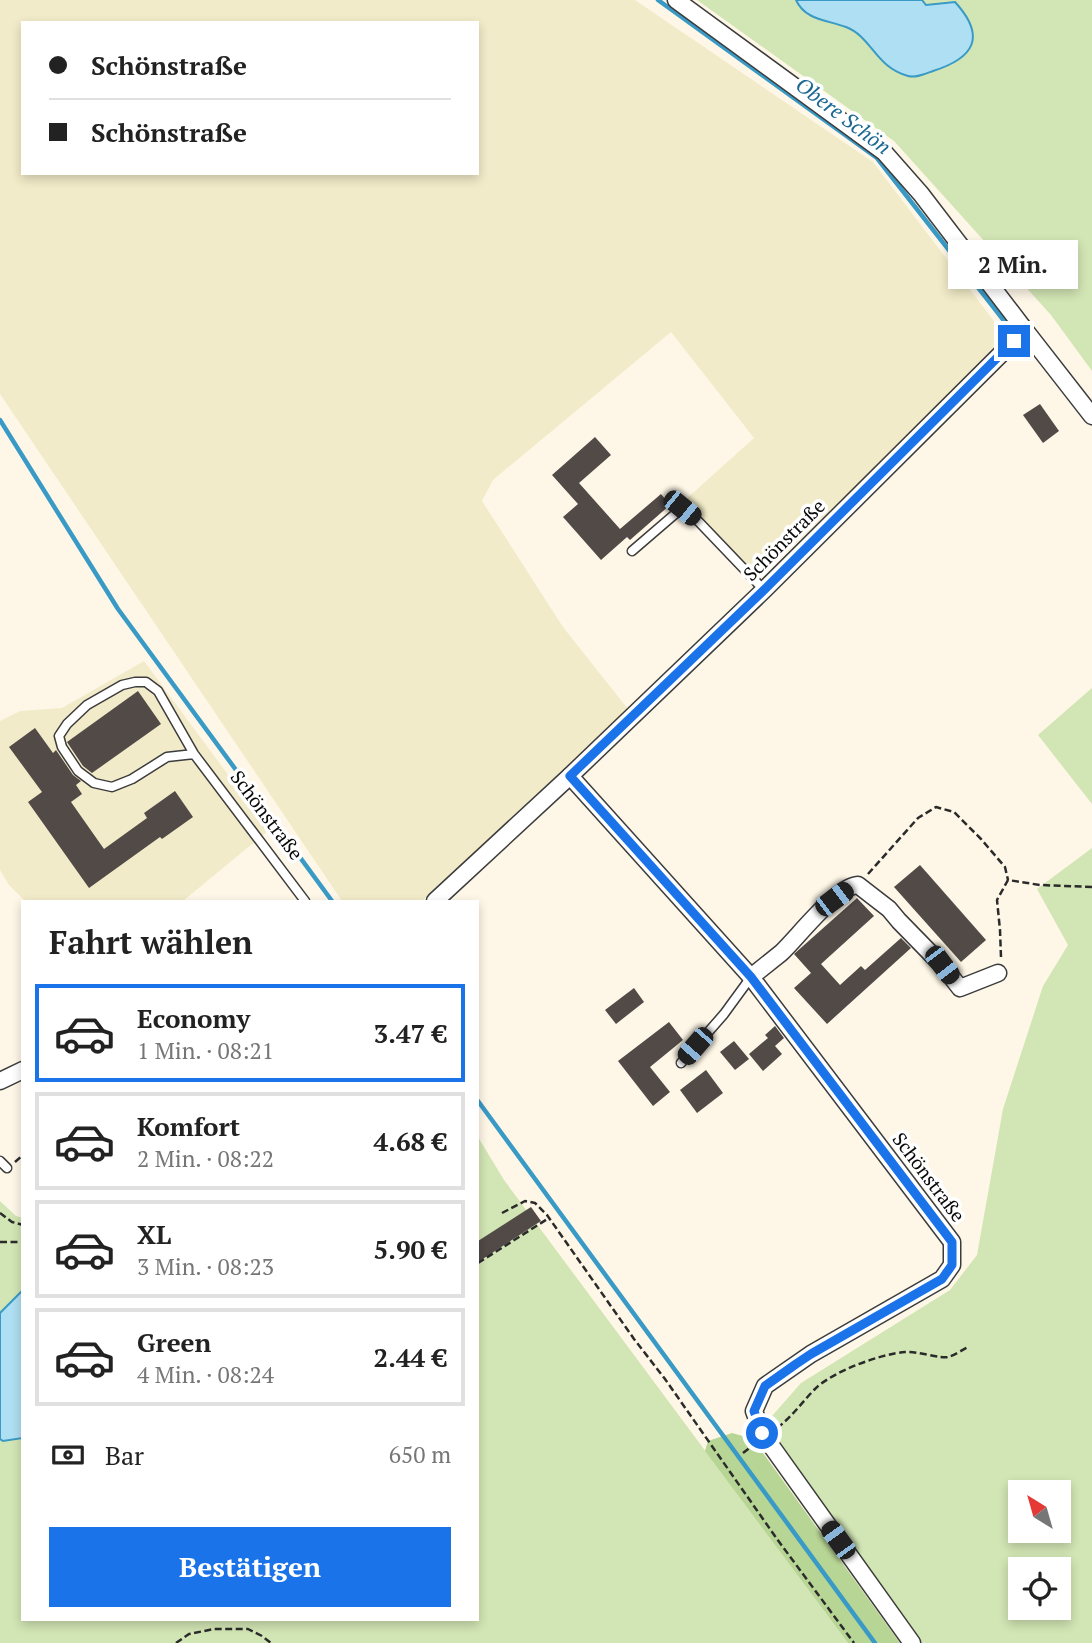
<!DOCTYPE html>
<html lang="de">
<meta charset="utf-8">
<style>
body{margin:0;font-family:"PT Serif",serif;background:#f6f6f6;color:#222;height:100vh;display:flex;flex-direction:column;font-size:26px;white-space:nowrap}
*{box-sizing:border-box;margin:0}
p{font-size:23px;color:#767676}
.icon{flex:none;width:38px;height:38px;fill:none;stroke:currentColor;stroke-width:2;stroke-linecap:round;stroke-linejoin:round}
.map{position:relative;flex:1;overflow:hidden}
.panel{position:absolute;left:21px;top:900px;width:458px;height:721px;display:flex;flex-direction:column;background:#fff;border-radius:0px;box-shadow:0 4px 10px #0003}
.panel>*{flex:none}
.guide{position:absolute;left:21px;top:21px;width:458px;height:154px;border-radius:0px;box-shadow:0 4px 10px #0003;display:grid;align-content:center;height:154px;padding:0 28px;background:#fff}
.needle{width:46px;rotate:323deg}
.buttons{position:absolute;left:1008px;top:1480px;display:grid;gap:14px}
.buttons a{display:grid;place-items:center;width:63px;height:63px;border-radius:0px;background:#fff;box-shadow:0 4px 10px #0003;font-size:35px}
.end{position:absolute;width:32px;height:32px;margin:-16px;border:9px solid #1a73e8;background:#fff;box-shadow:0 0 0 4px #fff}
.from{border-radius:50%}
.bubble{position:absolute;height:49px;border-radius:0px;background:#fff;box-shadow:0 4px 10px #0003;font-size:23px;font-weight:700;line-height:49px;text-align:center}
.car{position:absolute;width:21px;height:42px;margin:-21px -10px;border-radius:9px;box-shadow:0 0 5px 2px #0007;background:linear-gradient(#222 24%,#8ab4d8 0 40%,#222 0 76%,#8ab4d8 0 86%,#222 0)}
.guide b{display:flex;align-items:center;gap:24px;height:66px;font-size:26px}
.guide b+b{border-top:2px solid #e0e0e0}
.guide i{width:18px;height:18px;background:#222}
ul{padding:0;list-style:none}
li{display:flex;align-items:center;gap:21px;height:98px;margin:0 14px 10px;padding:0 14px;border:4px solid #e0e0e0;border-radius:0px}
li div{flex:1}
li b{display:block;font-size:26px}
li em{font-style:normal;font-weight:700}
li.active{border-color:#1a73e8}
li>.icon{width:63px;height:63px;stroke-width:1.5}
h2{padding:0 28px;font-size:32px;line-height:84px}
.pay{display:flex;align-items:center;gap:18px;height:77px;padding:0 28px;font-size:26px}
.pay p{margin-inline-start:auto}
.button{display:flex;gap:14px;margin-top:auto;padding:14px 28px}
.button a{flex:1;height:80px;border-radius:0px;background:#1a73e8;color:#fff;font-size:28px;font-weight:700;line-height:80px;text-align:center}
.map>svg:first-child{display:block}
.farmland{fill:#f2ebc9;fill-rule:evenodd}
.green{fill:#d2e5b4;fill-rule:evenodd}
.forest{fill:#b7d594}
.water{fill:#afdff2;stroke:#399ac6;stroke-width:2}
.lines{fill:none;stroke-linecap:round;stroke-linejoin:round}
.stream{stroke:#399ac6;stroke-width:4.5}
.building{fill:#514a47}
.service-casing{stroke:#3c3c3c;stroke-width:11}
.minor-casing{stroke:#3c3c3c;stroke-width:19}
.path{stroke:#2b2b2b;stroke-width:2.5;stroke-dasharray:7 3.5;stroke-linecap:butt}
.service{stroke:#fff;stroke-width:8}
.minor{stroke:#fff;stroke-width:16}
.route{stroke:#1a73e8;stroke-width:9}
.labels{text-anchor:middle;stroke-width:7;stroke-linejoin:round;paint-order:stroke}
.street-label{font-size:19px;fill:#090909;stroke:#fff}
.water-label{font-size:21px;font-style:italic;fill:#1b6993;stroke:#fff}
</style>
<div class="map">
<svg width="1092" height="1643" viewBox="0 0 1092 1643">
<rect width="100%" height="100%" fill="#fef7e7"/>
<g class="farmland">
<path d="M0,0H635L873,162L1000,329L997,353L765,573L756,575L685,500L754,438L671,332L493,480L482,501L563,627L628,709L422,901H342L0,394ZM23,23H478V173H23Z"/>
<path d="M144,661L269,830L183,901H25L9,885L0,870V721L20,711L62,708Z"/>
</g>
<g class="green">
<path d="M697,0H1092V371L1051,315L894,141Z"/>
<path d="M1092,688V804L1038,735Z"/>
<path d="M1092,848V1643H921L765,1424L801,1383L950,1290L977,1255L1003,1109L1043,986L1068,945L1037,889ZM1020,1493H1059V1531H1020ZM1020,1570H1059V1608H1020Z"/>
<path d="M478,1137L504,1180L848,1643H0V1201L16,1216L23,1218V1619H478Z"/>
</g>
<path class="forest" d="M732,1433L753,1439L900,1643H848L705,1451L708,1441Z"/>
<g class="water">
<path d="M796,0H922L926,5L955,2C987,37 974,58 933,71C925,74 916,78 908,76C875,67 872,37 846,27C827,20 805,20 796,0Z"/>
<path d="M23,1290V1438L3,1441L0,1439V1313Z"/>
</g>
<g class="lines">
<g class="stream">
<path d="M658,0L877,158L1005,322"/>
<path d="M0,420L118,609L332,901"/>
<path d="M478,1101L875,1643"/>
</g>
</g>
<g class="building">
<path d="M1040,404L1059,431L1043,443L1023,415Z"/>
<path d="M595,437L611,455L579,483L620,529L661,494L670,505L630,540L627,537L601,560L563,517L578,504L552,475Z"/>
<path d="M138,691L161,724L92,773L83,766L67,742Z"/>
<path d="M35,728L53,753L56,750L73,775L81,781L76,785L82,794L71,802L104,849L147,818L144,813L175,791L193,817L162,839L160,837L89,888L28,802L42,792L9,747Z"/>
<path d="M920,865L986,940L961,962L894,887Z"/>
<path d="M857,898L874,916L821,964L840,985L861,966L865,970L901,938L911,948L827,1024L794,988L811,973L794,954Z"/>
<path d="M634,988L644,1002L616,1024L605,1010Z"/>
<path d="M669,1022L683,1040L650,1067L670,1092L653,1106L618,1061Z"/>
<path d="M775,1026L784,1038L775,1046L782,1054L763,1071L749,1054L768,1038L765,1035Z"/>
<path d="M734,1041L749,1059L735,1070L720,1052Z"/>
<path d="M706,1070L723,1093L697,1113L680,1090Z"/>
<path d="M531,1207L541,1221L478,1262V1241Z"/>
</g>
<g class="lines">
<g class="service-casing">
<g id="service">
<path d="M632,551L682,508L699,522L764,590"/>
<path d="M194,754L167,757L132,779L112,787L94,783L78,771L62,747L59,736L67,724L87,705L122,685L135,682H146L158,691L194,754L305,901"/>
<path d="M681,1063L724,1014L751,977"/>
<path d="M0,1161L7,1168"/>
</g>
</g>
<g class="minor-casing">
<g id="minor">
<path d="M1025,330L1092,416"/>
<path d="M570,776L751,977L952,1242V1265L942,1279L811,1354L765,1386L754,1411L762,1433L912,1643"/>
<path d="M435,901L570,776L764,590L1025,330L921,194L884,152L676,0"/>
<path d="M751,977C761,969 771,961 781,953C798,937 837,886 858,885L889,909L899,921L942,965L960,988L998,973"/>
<path d="M0,1081L23,1070"/>
</g>
</g>
<g class="path">
<path d="M868,874L918,818L936,807L954,812L981,839L1005,867L1008,880"/>
<path d="M1001,957L1000,930L997,900L1008,880L1040,885L1092,887"/>
<path d="M15,1162L23,1155"/>
<path d="M0,1213L12,1222L23,1225"/>
<path d="M502,1213L525,1201L535,1203L547,1215L634,1339L665,1379L777,1539L854,1643"/>
<path d="M0,1242H23"/>
<path d="M478,1263L549,1218"/>
<path d="M777,1428C792,1417 802,1402 815,1389C833,1371 881,1354 905,1352C917,1351 941,1359 948,1357C955,1355 962,1350 968,1347"/>
<path d="M743,1453L752,1446"/>
<path d="M176,1643L189,1634L214,1629H248L262,1636L271,1643"/>
</g>
<use href="#service" class="service"/>
<use href="#minor" class="minor"/>
</g>
<g class="lines">
<path class="route" d="M762,1433L754,1411L765,1386L796,1364L811,1354L942,1279L952,1265V1242L751,977L570,776L764,590L1014,341"/>
</g>
<g class="labels">
<g class="street-label">
<text transform="translate(784 540) rotate(-45)" y="7">Schönstraße</text>
<text transform="translate(267 815) rotate(53)" y="7">Schönstraße</text>
<text transform="translate(929 1177) rotate(53)" y="7">Schönstraße</text>
</g>
<g class="water-label">
<text transform="translate(843 116) rotate(37)" y="7">Obere Schön</text>
</g>
</g>
</svg>
<div class="buttons">
<a><svg class="needle" viewBox="-14 -14 28 28"><path d="M0-13l5 13h-10z" fill="#e53935"/><path d="M0 13l5-13h-10z" fill="#767676"/></svg></a>
<a><svg class="icon" aria-label="locate" viewBox="0 0 24 24"><circle cx="12" cy="12" r="6"/><path d="M12 2v4M12 18v4M2 12h4M18 12h4"/></svg></a>
</div>
<i class="end from" style="left:762px;top:1433px"></i>
<i class="end" style="left:1014px;top:341px"></i>
<div class="bubble" style="left:948px;top:240px;width:130px">2 Min.</div>
<i class="car" style="left:682px;top:508px;rotate:129deg"></i>
<i class="car" style="left:834px;top:899px;rotate:53deg"></i>
<i class="car" style="left:942px;top:965px;rotate:143deg"></i>
<i class="car" style="left:695px;top:1046px;rotate:221deg"></i>
<i class="car" style="left:838px;top:1540px;rotate:324deg"></i>
<div class="guide">
<b><i class="from"></i>Schönstraße</b>
<b><i></i>Schönstraße</b>
</div>
<section class="panel">
<h2>Fahrt wählen</h2>
<ul>
<li class="active"><svg class="icon" aria-label="car" viewBox="0 0 24 24"><path d="M5 17H2v-5l4-1 3-4h7l3 4 3 1v5h-3M9 17h6M6 11h13"/><circle cx="7" cy="17" r="2"/><circle cx="17" cy="17" r="2"/></svg><div><b>Economy</b><p>1 Min. · 08:21</p></div><em>3.47 €</em></li>
<li><svg class="icon" aria-label="car" viewBox="0 0 24 24"><path d="M5 17H2v-5l4-1 3-4h7l3 4 3 1v5h-3M9 17h6M6 11h13"/><circle cx="7" cy="17" r="2"/><circle cx="17" cy="17" r="2"/></svg><div><b>Komfort</b><p>2 Min. · 08:22</p></div><em>4.68 €</em></li>
<li><svg class="icon" aria-label="car" viewBox="0 0 24 24"><path d="M5 17H2v-5l4-1 3-4h7l3 4 3 1v5h-3M9 17h6M6 11h13"/><circle cx="7" cy="17" r="2"/><circle cx="17" cy="17" r="2"/></svg><div><b>XL</b><p>3 Min. · 08:23</p></div><em>5.90 €</em></li>
<li><svg class="icon" aria-label="car" viewBox="0 0 24 24"><path d="M5 17H2v-5l4-1 3-4h7l3 4 3 1v5h-3M9 17h6M6 11h13"/><circle cx="7" cy="17" r="2"/><circle cx="17" cy="17" r="2"/></svg><div><b>Green</b><p>4 Min. · 08:24</p></div><em>2.44 €</em></li>
</ul>
<div class="pay"><svg class="icon" aria-label="cash" viewBox="0 0 24 24"><path d="M3 7h18v10H3z"/><circle cx="12" cy="12" r="2"/></svg>Bar<p>650 m</p></div>
<div class="button"><a>Bestätigen</a></div>
</section>
</div>
